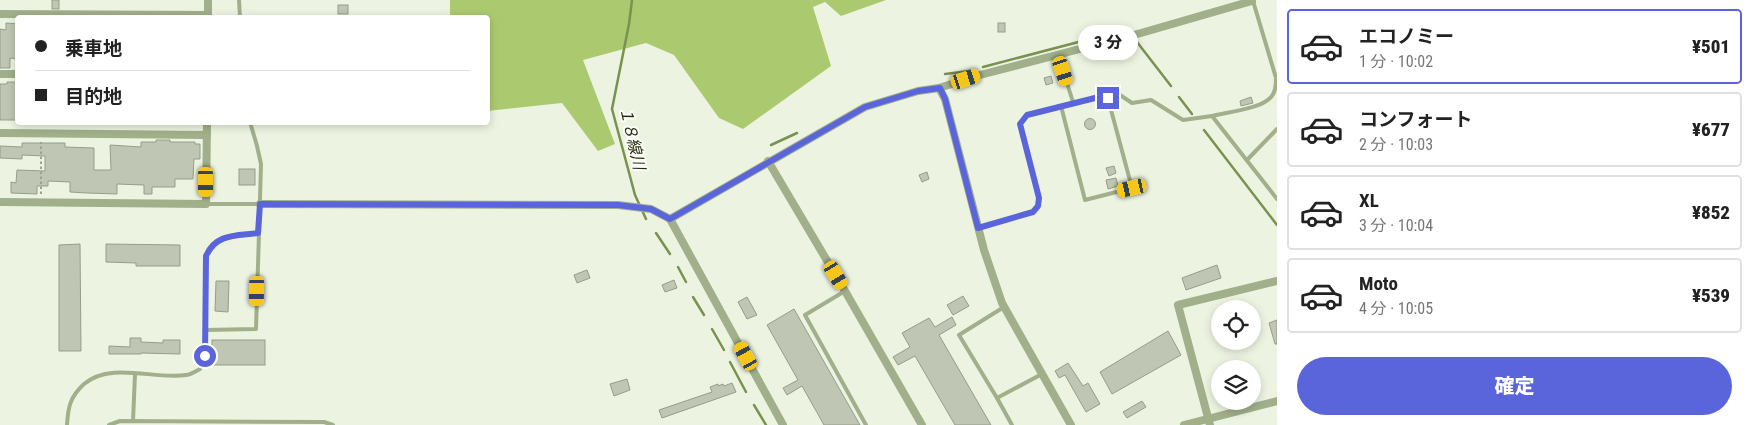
<!DOCTYPE html>
<html lang="ja">
<meta charset="utf-8">
<style>
body{margin:0;font-family:"Roboto Condensed","Noto Sans JP",sans-serif;background:#f2f2f2;color:#222;height:100vh;display:flex;flex-direction:column;font-size:19px;white-space:nowrap}
*{box-sizing:border-box;margin:0}
p{font-size:16px;color:#767676}
.icon{flex:none;width:28px;height:28px;fill:none;stroke:currentColor;stroke-width:2;stroke-linecap:round;stroke-linejoin:round}
.map{position:relative;flex:1;overflow:hidden}
.details{display:flex;flex-direction:column;background:#fff;width:475px}
.details>*{flex:none}
.top-card{position:absolute;left:15px;top:15px;width:475px;height:110px;border-radius:5px;box-shadow:0 2px 8px #0003;display:grid;align-content:center;height:110px;padding:0 20px;background:#fff}
.controls{position:absolute;left:1211px;top:300px;display:grid;gap:10px}
.controls a{display:grid;place-items:center;width:50px;height:50px;border-radius:50%;background:#fff;box-shadow:0 2px 8px #0003;font-size:25px}
.end{position:absolute;width:22px;height:22px;margin:-11px;border:6px solid #5a65dc;background:#fff;box-shadow:0 0 0 2px #fff}
.from{border-radius:50%}
.bubble{position:absolute;height:35px;border-radius:18px;background:#fff;box-shadow:0 2px 8px #0003;font-size:16px;font-weight:800;line-height:35px;text-align:center}
.car{position:absolute;width:15px;height:30px;margin:-15px -8px;border-radius:6px;box-shadow:0 0 4px 1px #0007;background:linear-gradient(#f5c518 24%,#345 0 40%,#f5c518 0 76%,#345 0 86%,#f5c518 0)}
.top-card b{display:flex;align-items:center;gap:18px;height:48px;font-size:19px}
.top-card b+b{border-top:1px solid #e0e0e0}
.top-card i{width:12px;height:12px;background:#222}
ul{padding:9px 0 0;list-style:none}
li{display:flex;align-items:center;gap:15px;height:75px;margin:0 10px 8px;padding:0 10px;border:2px solid #e0e0e0;border-radius:5px}
li div{flex:1}
li b{display:block;font-size:19px}
li em{font-style:normal;font-weight:800}
li.active{border-color:#5a65dc}
li>.icon{width:45px;height:45px;stroke-width:1.5}
.primary-button{display:flex;gap:10px;margin-top:auto;padding:10px 20px}
.primary-button a{flex:1;height:58px;border-radius:30px;background:#5a65dc;color:#fff;font-size:20px;font-weight:800;line-height:58px;text-align:center}
main{display:flex;flex:1;min-height:0}
.map>svg:first-child{display:block}
.forest{fill:#abca70}
.lines{fill:none;stroke-linecap:round;stroke-linejoin:round}
.stream{stroke:#7a9150;stroke-width:2.5}
.building{fill:#bfc6b3;stroke:#959d8b}
.path{stroke:#9ba193;stroke-width:2;stroke-dasharray:2.5 2.5;stroke-linecap:butt}
.service{stroke:#a1af8a;stroke-width:4}
.minor{stroke:#a1af8a;stroke-width:8}
.route{stroke:#5a65dc;stroke-width:6}
.labels{text-anchor:middle;stroke-width:4;stroke-linejoin:round;paint-order:stroke}
.water-label{font-size:16px;font-style:italic;fill:#242f09;stroke:#fdfefb}
</style>
<main>
<div class="map">
<svg width="1277" height="425" viewBox="0 0 1277 425">
<rect width="100%" height="100%" fill="#ecf4e1"/>
<path class="forest" d="M450,0H886L841,16L825,2L813,7L831,66L743,129L719,118L674,55L646,43L583,60L615,144L598,151L562,103L488,111V18L450,17Z"/>
<g class="lines">
<g class="stream">
<path d="M632,0L629,24L612,109L635,195L646,219"/>
<path d="M1137,42L1171,86"/>
<path d="M983,67L1128,29"/>
<path d="M945,74L969,71"/>
<path d="M1179,97L1192,114"/>
<path d="M1204,130L1277,225"/>
<path d="M771,145L797,133"/>
<path d="M656,233L670,254"/>
<path d="M678,267L686,282"/>
<path d="M693,297L704,315"/>
<path d="M712,329L724,350"/>
<path d="M730,362L746,392"/>
<path d="M754,405L766,425"/>
</g>
</g>
<g class="building">
<rect x="52" y="0" width="7" height="9"/>
<rect x="338" y="5" width="10" height="9"/>
<path d="M6,23L18,24V59L10,58V68H0V29L6,30Z"/>
<rect x="998" y="23" width="7" height="9"/>
<path d="M1051,76L1053,83L1046,85L1044,78Z"/>
<path d="M7,82H16L15,85H18V120H0V84H7Z"/>
<path d="M1251,97L1253,103L1241,106L1240,101Z"/>
<circle cx="1090" cy="124" r="5.5"/>
<path d="M156,140H170V142H195V144H200V159H194L193,179H175V187H152V194H144V185L117,184V194L87,193L70,192V182L48,181V186H37V194L11,193V182L16,183L17,170L45,171V156L22,155V159L0,158V146L22,147V143H65V147L94,148V170H111L110,145L141,147V142H156Z"/>
<path d="M1114,166L1116,173L1109,176L1106,168Z"/>
<rect x="239" y="169" width="16" height="16"/>
<path d="M927,172L929,179L922,182L919,175Z"/>
<path d="M1116,178L1118,186L1108,189L1106,180Z"/>
<path d="M80,244L81,351H59V245Z"/>
<path d="M106,244L180,245V266H136V263L106,262Z"/>
<path d="M1217,265L1221,278L1186,290L1182,278Z"/>
<path d="M587,270L590,278L577,283L574,275Z"/>
<path d="M674,280L677,288L665,292L662,285Z"/>
<path d="M216,281H229L228,312L215,311Z"/>
<path d="M963,296L969,306L953,315L947,305Z"/>
<path d="M747,297L757,315L747,319L738,302Z"/>
<path d="M794,309L860,425H824L802,386L787,395L783,388L798,380L767,325Z"/>
<path d="M952,317L956,325L939,335L991,425H955L915,356L898,365L893,357L910,347L902,333L929,318L935,327Z"/>
<path d="M1277,320V344H1275L1269,323Z"/>
<path d="M1168,331L1181,355L1112,394L1100,372Z"/>
<path d="M130,338H141V342L163,343V340H180V354L141,353V354H109V346L130,347Z"/>
<rect x="212" y="340" width="53" height="25"/>
<path d="M1068,363L1083,386L1088,383L1100,404L1086,412L1065,375L1059,378L1055,371Z"/>
<path d="M627,379L630,390L614,396L610,384Z"/>
<path d="M732,383L736,392L662,418L659,410L712,392L710,387L718,384V386L723,384L724,386Z"/>
<path d="M1142,401L1146,407L1127,418L1123,412Z"/>
</g>
<g class="lines">
<path class="path" d="M41,194V142"/>
<g class="service">
<path d="M239,0L240,18"/>
<path d="M1058,55L1073,102"/>
<path d="M1108,98L1120,95L1132,103L1151,100L1183,120L1212,116L1277,199"/>
<path d="M1212,116C1227,112 1261,109 1271,97C1276,92 1276,84 1276,78L1253,1"/>
<path d="M1247,160L1277,129"/>
<path d="M206,204H260"/>
<path d="M978,228L1033,212L1038,206L1039,198L1020,124L1027,115L1107,95L1132,188L1085,200L1061,106"/>
<path d="M845,291L805,315L866,425"/>
<path d="M1004,307L959,335L997,398L1042,374"/>
<path d="M205,330L256,329L259,233"/>
<path d="M997,398L1012,425"/>
<path d="M133,421L135,374"/>
<path d="M67,425C68,407 70,397 84,384C111,361 154,380 186,375C190,375 196,371 200,369L205,356L206,256C216,233 237,236 259,233L261,164L257,146L250,122"/>
<path d="M109,425L120,421L324,422L333,425"/>
</g>
<g class="minor">
<path d="M0,14L208,15"/>
<path d="M208,18V0"/>
<path d="M0,74H18"/>
<path d="M939,88L945,99L984,250L1002,303L1071,425"/>
<path d="M0,133L207,135"/>
<path d="M768,161L845,291L922,425"/>
<path d="M0,202L206,204L207,122"/>
<path d="M260,204L618,205L651,209L670,219L783,425"/>
<path d="M670,219L865,107L918,91L939,88L980,75L1141,33L1252,1"/>
<path d="M1184,425L1277,401"/>
<path d="M1210,425L1178,305L1277,281"/>
</g>
</g>
<g class="lines">
<path class="route" d="M205,356L206,256C216,233 237,236 258,233L260,204L618,205L651,209L670,219L865,107L918,91L940,88L945,99L978,228L1033,212L1038,206L1039,198L1020,124L1027,115L1107,95L1108,98"/>
</g>
<g class="labels">
<g class="water-label">
<text transform="translate(633 138) rotate(77)" y="6">１８線川</text>
</g>
</g>
</svg>
<div class="controls">
<a><svg class="icon" aria-label="locate" viewBox="0 0 24 24"><circle cx="12" cy="12" r="6"/><path d="M12 2v4M12 18v4M2 12h4M18 12h4"/></svg></a>
<a><svg class="icon" aria-label="layers" viewBox="0 0 24 24"><path d="M12 4l9 5-9 5-9-5zM3 14l9 5 9-5"/></svg></a>
</div>
<i class="end from" style="left:205px;top:356px"></i>
<i class="end" style="left:1108px;top:98px"></i>
<div class="bubble" style="left:1078px;top:25px;width:60px">3 分</div>
<i class="car" style="left:1063px;top:71px;rotate:162deg"></i>
<i class="car" style="left:966px;top:79px;rotate:72deg"></i>
<i class="car" style="left:206px;top:182px;rotate:180deg"></i>
<i class="car" style="left:1132px;top:188px;rotate:257deg"></i>
<i class="car" style="left:836px;top:275px;rotate:149deg"></i>
<i class="car" style="left:257px;top:291px;rotate:181deg"></i>
<i class="car" style="left:746px;top:356px;rotate:331deg"></i>
<div class="top-card">
<b><i class="from"></i>乗車地</b>
<b><i></i>目的地</b>
</div>
</div>
<section class="details">
<ul>
<li class="active"><svg class="icon" aria-label="car" viewBox="0 0 24 24"><path d="M5 17H2v-5l4-1 3-4h7l3 4 3 1v5h-3M9 17h6M6 11h13"/><circle cx="7" cy="17" r="2"/><circle cx="17" cy="17" r="2"/></svg><div><b>エコノミー</b><p>1 分 · 10:02</p></div><em>¥501</em></li>
<li><svg class="icon" aria-label="car" viewBox="0 0 24 24"><path d="M5 17H2v-5l4-1 3-4h7l3 4 3 1v5h-3M9 17h6M6 11h13"/><circle cx="7" cy="17" r="2"/><circle cx="17" cy="17" r="2"/></svg><div><b>コンフォート</b><p>2 分 · 10:03</p></div><em>¥677</em></li>
<li><svg class="icon" aria-label="car" viewBox="0 0 24 24"><path d="M5 17H2v-5l4-1 3-4h7l3 4 3 1v5h-3M9 17h6M6 11h13"/><circle cx="7" cy="17" r="2"/><circle cx="17" cy="17" r="2"/></svg><div><b>XL</b><p>3 分 · 10:04</p></div><em>¥852</em></li>
<li><svg class="icon" aria-label="car" viewBox="0 0 24 24"><path d="M5 17H2v-5l4-1 3-4h7l3 4 3 1v5h-3M9 17h6M6 11h13"/><circle cx="7" cy="17" r="2"/><circle cx="17" cy="17" r="2"/></svg><div><b>Moto</b><p>4 分 · 10:05</p></div><em>¥539</em></li>
</ul>
<div class="primary-button"><a>確定</a></div>
</section>
</main>
